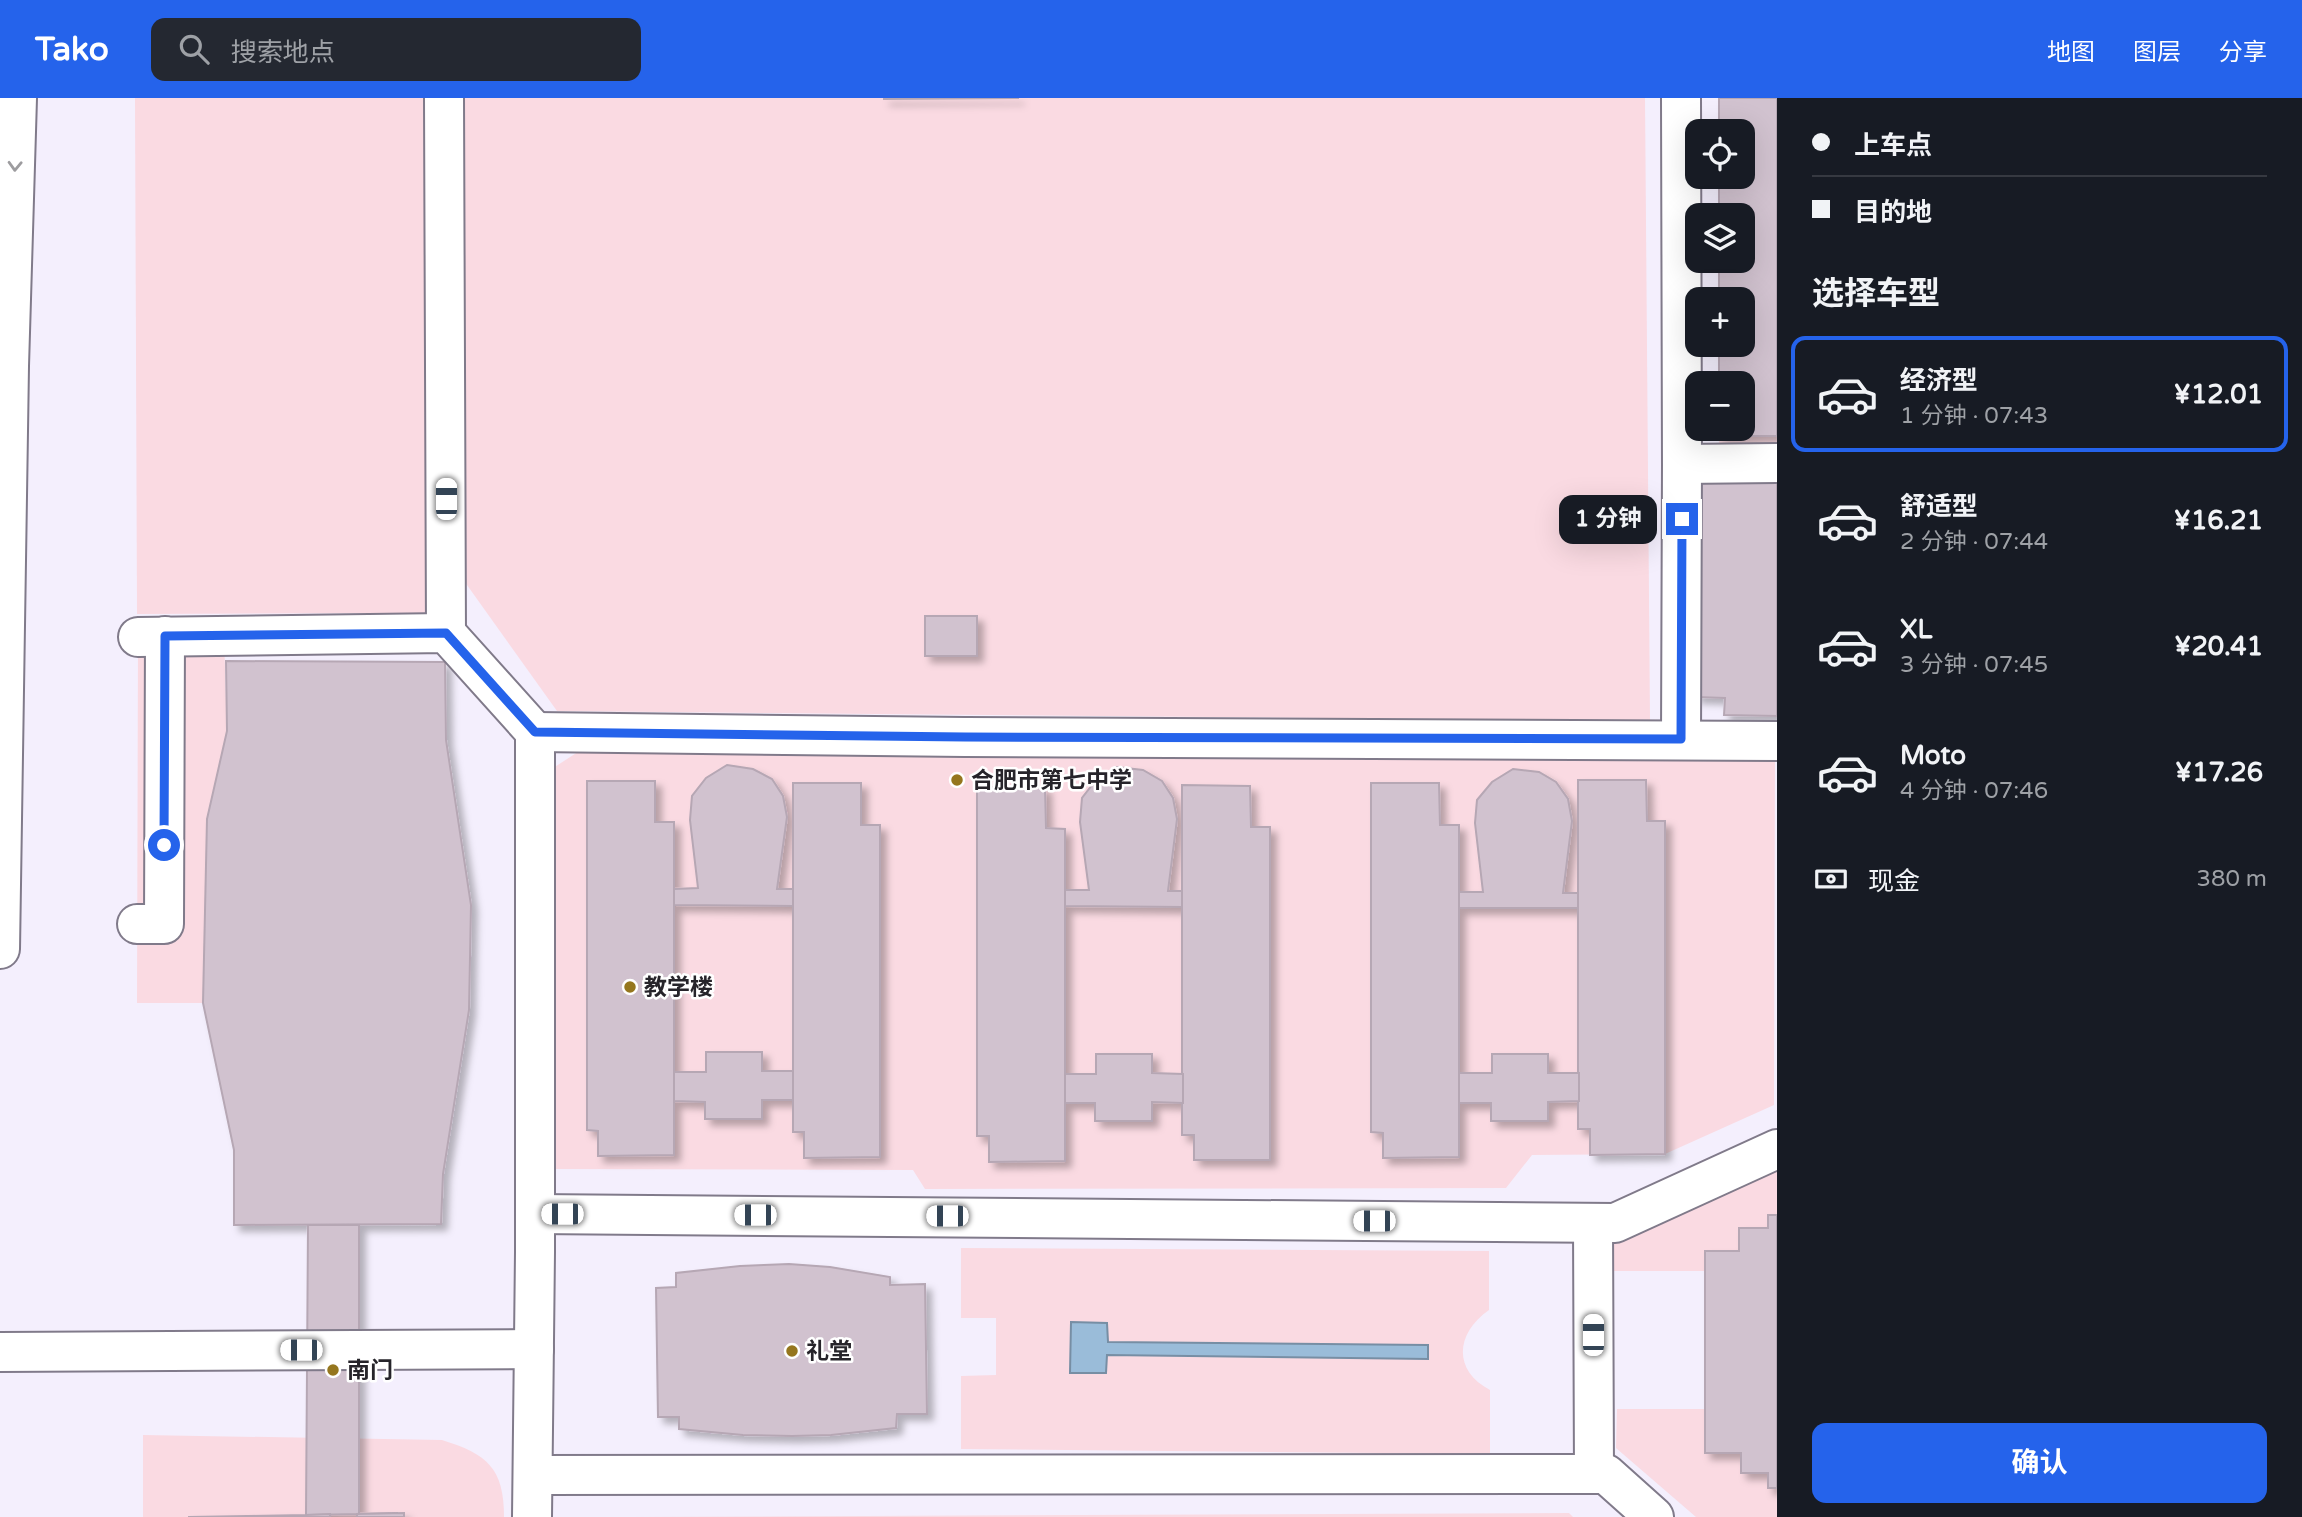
<!DOCTYPE html>
<html lang="zh">
<meta charset="utf-8">
<style>
body{margin:0;font-family:"Varela Round","Noto Sans SC",sans-serif;background:#242831;color:#f1f3f6;height:100vh;display:flex;flex-direction:column;font-size:26px;white-space:nowrap}
*{box-sizing:border-box;margin:0}
p{font-size:23px;color:#9ea1a6}
.icon{flex:none;width:38px;height:38px;fill:none;stroke:currentColor;stroke-width:2;stroke-linecap:round;stroke-linejoin:round}
.map{position:relative;flex:1;overflow:hidden}
.drawer{display:flex;flex-direction:column;background:#171b24;width:525px}
.drawer>*{flex:none}
.guide{display:grid;align-content:center;height:154px;padding:0 35px;background:#171b24}
.tools{position:absolute;left:1685px;top:21px;display:grid;gap:14px}
.tools a{display:grid;place-items:center;width:70px;height:70px;border-radius:14px;background:#171b24;box-shadow:0 7px 28px #0002;font-size:35px}
.end{position:absolute;width:32px;height:32px;margin:-16px;border:9px solid #2563eb;background:#fff;box-shadow:0 0 0 4px #fff}
.from{border-radius:50%}
.bubble{position:absolute;height:49px;border-radius:14px;background:#171b24;box-shadow:0 7px 28px #0002;font-size:23px;font-weight:700;line-height:49px;text-align:center}
.car{position:absolute;width:21px;height:42px;margin:-21px -10px;border-radius:9px;box-shadow:0 0 5px 2px #0007;background:linear-gradient(#fff 24%,#345 0 40%,#fff 0 76%,#345 0 86%,#fff 0)}
.guide b{display:flex;align-items:center;gap:24px;height:66px;font-size:26px}
.guide b+b{border-top:2px solid #363941}
.guide i{width:18px;height:18px;background:#f1f3f6}
ul{padding:0;list-style:none}
li{display:flex;align-items:center;gap:21px;height:116px;margin:0 14px 10px;padding:0 21px;border:4px solid transparent;border-radius:14px}
li div{flex:1}
li b{display:block;font-size:26px}
li em{font-style:normal;font-weight:700}
li.current{border-color:#2563eb}
li>.icon{width:63px;height:63px;stroke-width:1.5}
h2{padding:0 35px;font-size:32px;line-height:84px}
.pay{display:flex;align-items:center;gap:18px;height:77px;padding:0 35px;font-size:26px}
.pay p{margin-inline-start:auto}
.cta{display:flex;gap:14px;margin-top:auto;padding:14px 35px}
.cta a{flex:1;height:80px;border-radius:14px;background:#2563eb;color:#fff;font-size:28px;font-weight:700;line-height:80px;text-align:center}
header{display:flex;align-items:center;gap:42px;box-sizing:border-box;height:98px;padding:0 35px;background:#2563eb;color:#fff}
header strong{font-size:33px}
nav{display:flex;gap:38px;margin-inline-start:auto;font-size:24px}
.search{width:490px;height:63px;background:#242831;display:flex;align-items:center;gap:18px;box-sizing:border-box;padding:0 24px;border-radius:14px;color:#9ea1a6;font-size:26px}
main{display:flex;flex:1;min-height:0}
.map>svg:first-child{display:block}
.green{fill:#fadae2}
.water{fill:#9abcd9;stroke:#778ea4;stroke-width:2}
.building{fill:#d1c2cf;stroke:#b6a7b4;stroke-width:2;filter:url(#shadow)}
.lines{fill:none;stroke-linecap:round;stroke-linejoin:round}
.minor-casing{stroke:#807a8a;stroke-width:42}
.minor{stroke:#fff;stroke-width:38}
.oneway{stroke:#9d9c9f}
.route{stroke:#2563eb;stroke-width:9}
.poi-dot{fill:#95761e;stroke:#fff;stroke-width:2.5}
.labels{text-anchor:middle;stroke-width:5;stroke-linejoin:round;paint-order:stroke}
.poi-label{font-size:23px;font-weight:bold;fill:#26242a;stroke:#fff;text-anchor:start}
</style>
<header>
<strong>Tako</strong>
<div class="search"><svg class="icon" aria-label="search" viewBox="0 0 24 24"><circle cx="10" cy="10" r="6"/><path d="M15 15l6 6"/></svg>搜索地点</div>
<nav><a>地图</a><a>图层</a><a>分享</a></nav>
</header>
<main>
<div class="map">
<svg width="1777" height="1419" viewBox="0 0 1777 1419">
<defs>
<filter id="shadow"><feDropShadow dx="6" dy="6" stdDeviation="3.5" flood-color="#0004"/></filter>
</defs>
<rect width="100%" height="100%" fill="#f4effd"/>
<g class="green">
<path d="M135,0H437L439,515L137,516Z"/>
<path d="M458,0H1645L1650,623L557,613L457,473Z"/>
<path d="M1719,338H1777V346L1719,345Z"/>
<path d="M224,538L227,633L207,721L203,905H137L138,539Z"/>
<path d="M584,650L1775,655L1774,1007L1665,1056L1532,1057L1506,1090L925,1091L913,1072L548,1071L547,674Z"/>
<path d="M1777,1065V1117H1768V1130L1739,1153H1705V1173H1614V1146Z"/>
<path d="M961,1150L1489,1153V1212C1456,1235 1452,1272 1490,1292V1356L961,1351V1278L996,1277V1220H961Z"/>
<path d="M1617,1311H1705V1355H1741V1375H1768V1390H1777V1419H1696L1616,1350Z"/>
<path d="M143,1337L442,1342C487,1356 504,1370 504,1419H143Z"/>
<path d="M1569,1415L1573,1419H629Z"/>
</g>
<path class="water" d="M1071,1224L1107,1225L1108,1244L1428,1247V1261L1107,1257L1106,1275H1070Z"/>
<g class="building">
<path d="M884,0H1019L884,1Z"/>
<path d="M1719,0H1777V338H1719V331H1743V285H1719V247H1743V201H1719V163H1743V117H1719V79H1743V33H1719Z"/>
<path d="M1697,381H1777V618L1724,617L1725,600L1695,599Z"/>
<rect x="925" y="518" width="52" height="40"/>
<path d="M226,563L445,564L446,642L471,807L469,912L443,1076L441,1126L234,1127V1052L203,905L207,721L227,633Z"/>
<path d="M727,667L753,671L772,681L783,698L787,719L777,791H793V808L674,807V791L698,790L690,722L692,698L706,680Z"/>
<path d="M1117,669L1143,672L1162,683L1173,700L1177,721L1168,793H1182V809L1065,808V792H1089L1080,724L1082,700L1096,682Z"/>
<path d="M1513,671L1539,674L1556,684L1568,701L1572,723L1563,795H1578V810H1459V794H1483L1475,725L1477,702L1492,684Z"/>
<path d="M1578,682H1646L1647,723H1665V1056L1590,1057V1031H1578Z"/>
<path d="M587,683H655V724H674V1057L598,1058V1033L587,1032Z"/>
<path d="M793,685H861V727H880V1059L804,1060V1034H793Z"/>
<path d="M1371,685H1439L1440,727H1459V1059L1383,1060V1035L1371,1034Z"/>
<path d="M1182,687L1250,688L1251,729H1270V1062H1194V1037H1182Z"/>
<path d="M977,689H1045L1046,730L1065,731V1063L989,1064V1038H977Z"/>
<path d="M706,954H762V973H793V1002H762V1021H705V1004L674,1003V974H706Z"/>
<path d="M1096,956H1152V975L1183,976V1005L1152,1004V1023H1095V1005H1065V976H1096Z"/>
<path d="M1492,956H1548V975H1579V1003L1548,1004V1023H1491V1005H1459V975H1492Z"/>
<path d="M1768,1117H1777V1390H1768V1375H1741V1355H1705V1153H1739V1130H1768Z"/>
<path d="M308,1127H359V1416L306,1417Z"/>
<path d="M789,1166L830,1169L890,1179V1187L925,1186L927,1316H897L896,1330L831,1337L792,1338L743,1337L679,1331V1319H658L656,1190L676,1189V1175L740,1168Z"/>
<path d="M397,1415V1419H357V1416Z"/>
<path d="M404,1415V1419H357V1416Z"/>
<path d="M330,1416V1419H188L306,1417Z"/>
</g>
<g class="lines">
<g class="minor-casing">
<g id="minor">
<path d="M444,0L446,535"/>
<path d="M1681,0L1682,366L1681,641"/>
<path d="M1682,366L1777,365"/>
<path d="M138,539L446,535L535,634V1154L532,1419"/>
<path d="M535,634L965,639L1777,643"/>
<path d="M137,826H164L165,538"/>
<path d="M0,851L9,268L17,0"/>
<path d="M535,1116L1615,1125L1777,1051"/>
<path d="M1593,1125L1594,1376"/>
<path d="M0,1254L534,1251"/>
<path d="M533,1377L1594,1376H1606L1654,1419"/>
</g>
</g>
<use href="#minor" class="minor"/>
</g>
<defs><path id="oneway-chevron" d="M-2-3.5L2.5 0L-2 3.5" fill="none" stroke-width="1.6" stroke-linecap="round" stroke-linejoin="round" transform="scale(1.75)"/></defs>
<use class="oneway" href="#oneway-chevron" transform="translate(15 68) rotate(92)"/>
<g class="lines">
<path class="route" d="M164,747L165,538L446,535L535,634L965,639L1681,641L1682,421"/>
</g>
<g class="poi-dot">
<circle cx="957" cy="682" r="7"/>
<circle cx="630" cy="889" r="7"/>
<circle cx="792" cy="1253" r="7"/>
<circle cx="333" cy="1272" r="7"/>
</g>
<g class="labels">
<g class="poi-label">
<text x="971" y="690">合肥市第七中学</text>
<text x="644" y="897">教学楼</text>
<text x="806" y="1261">礼堂</text>
<text x="347" y="1280">南门</text>
</g>
</g>
</svg>
<div class="tools">
<a><svg class="icon" aria-label="locate" viewBox="0 0 24 24"><circle cx="12" cy="12" r="6"/><path d="M12 2v4M12 18v4M2 12h4M18 12h4"/></svg></a>
<a><svg class="icon" aria-label="layers" viewBox="0 0 24 24"><path d="M12 4l9 5-9 5-9-5zM3 14l9 5 9-5"/></svg></a>
<a>+</a>
<a>−</a>
</div>
<i class="end from" style="left:164px;top:747px"></i>
<i class="end" style="left:1682px;top:421px"></i>
<div class="bubble" style="left:1559px;top:397px;width:98px">1 分钟</div>
<i class="car" style="left:446px;top:401px;rotate:0deg"></i>
<i class="car" style="left:562px;top:1116px;rotate:270deg"></i>
<i class="car" style="left:755px;top:1117px;rotate:270deg"></i>
<i class="car" style="left:947px;top:1118px;rotate:270deg"></i>
<i class="car" style="left:1374px;top:1123px;rotate:270deg"></i>
<i class="car" style="left:1593px;top:1237px;rotate:0deg"></i>
<i class="car" style="left:301px;top:1252px;rotate:270deg"></i>
</div>
<section class="drawer">
<div class="guide">
<b><i class="from"></i>上车点</b>
<b><i></i>目的地</b>
</div>
<h2>选择车型</h2>
<ul>
<li class="current"><svg class="icon" aria-label="car" viewBox="0 0 24 24"><path d="M5 17H2v-5l4-1 3-4h7l3 4 3 1v5h-3M9 17h6M6 11h13"/><circle cx="7" cy="17" r="2"/><circle cx="17" cy="17" r="2"/></svg><div><b>经济型</b><p>1 分钟 · 07:43</p></div><em>¥12.01</em></li>
<li><svg class="icon" aria-label="car" viewBox="0 0 24 24"><path d="M5 17H2v-5l4-1 3-4h7l3 4 3 1v5h-3M9 17h6M6 11h13"/><circle cx="7" cy="17" r="2"/><circle cx="17" cy="17" r="2"/></svg><div><b>舒适型</b><p>2 分钟 · 07:44</p></div><em>¥16.21</em></li>
<li><svg class="icon" aria-label="car" viewBox="0 0 24 24"><path d="M5 17H2v-5l4-1 3-4h7l3 4 3 1v5h-3M9 17h6M6 11h13"/><circle cx="7" cy="17" r="2"/><circle cx="17" cy="17" r="2"/></svg><div><b>XL</b><p>3 分钟 · 07:45</p></div><em>¥20.41</em></li>
<li><svg class="icon" aria-label="car" viewBox="0 0 24 24"><path d="M5 17H2v-5l4-1 3-4h7l3 4 3 1v5h-3M9 17h6M6 11h13"/><circle cx="7" cy="17" r="2"/><circle cx="17" cy="17" r="2"/></svg><div><b>Moto</b><p>4 分钟 · 07:46</p></div><em>¥17.26</em></li>
</ul>
<div class="pay"><svg class="icon" aria-label="cash" viewBox="0 0 24 24"><path d="M3 7h18v10H3z"/><circle cx="12" cy="12" r="2"/></svg>现金<p>380 m</p></div>
<div class="cta"><a>确认</a></div>
</section>
</main>
